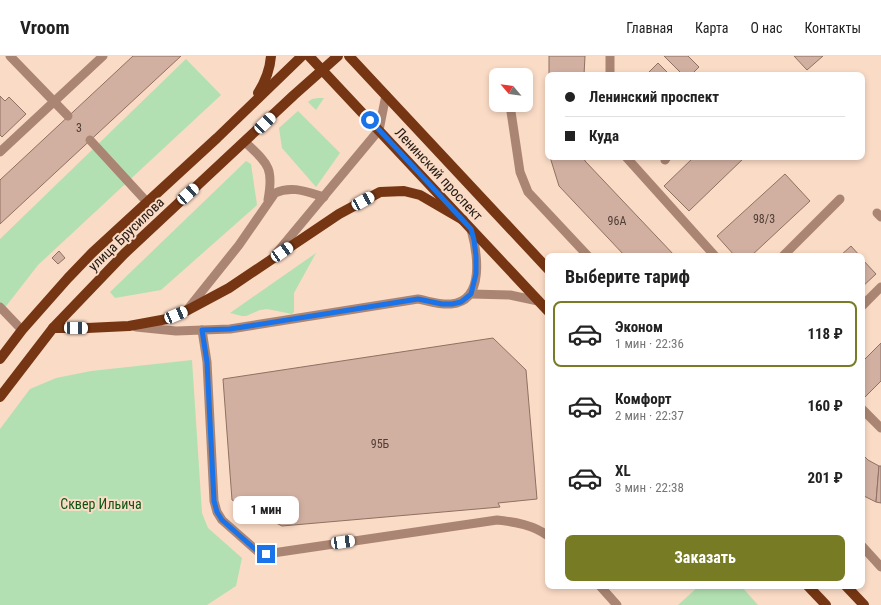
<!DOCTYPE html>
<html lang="ru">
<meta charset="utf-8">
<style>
body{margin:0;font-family:"Roboto Condensed",sans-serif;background:#f2f2f2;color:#222;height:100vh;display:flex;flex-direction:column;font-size:15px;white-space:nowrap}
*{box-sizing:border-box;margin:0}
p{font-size:13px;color:#767676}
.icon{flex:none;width:22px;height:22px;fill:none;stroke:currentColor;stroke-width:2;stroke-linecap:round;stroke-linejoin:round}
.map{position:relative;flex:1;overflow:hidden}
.details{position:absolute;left:545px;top:197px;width:320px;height:336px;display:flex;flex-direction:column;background:#fff;border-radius:8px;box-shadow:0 2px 6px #0003}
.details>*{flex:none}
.banner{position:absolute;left:545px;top:16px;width:320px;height:88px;border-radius:8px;box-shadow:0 2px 6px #0003;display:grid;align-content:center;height:88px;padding:0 20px;background:#fff}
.needle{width:26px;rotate:299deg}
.fabs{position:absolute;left:489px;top:12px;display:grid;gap:8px}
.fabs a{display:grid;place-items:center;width:44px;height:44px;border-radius:8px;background:#fff;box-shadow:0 2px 6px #0003;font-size:20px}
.end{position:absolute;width:18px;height:18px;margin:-9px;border:5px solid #1a73e8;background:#fff;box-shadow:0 0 0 2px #fff}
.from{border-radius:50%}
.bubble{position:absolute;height:28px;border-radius:8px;background:#fff;box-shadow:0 2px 6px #0003;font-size:13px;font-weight:700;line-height:28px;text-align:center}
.car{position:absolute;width:12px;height:24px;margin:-12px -6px;border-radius:5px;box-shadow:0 0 3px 1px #0007;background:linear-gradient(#fff 24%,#345 0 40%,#fff 0 76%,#345 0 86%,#fff 0)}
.banner b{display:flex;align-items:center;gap:14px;height:38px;font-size:15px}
.banner b+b{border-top:1px solid #e0e0e0}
.banner i{width:10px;height:10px;background:#222}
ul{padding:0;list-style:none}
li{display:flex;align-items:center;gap:12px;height:66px;margin:0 8px 6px;padding:0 12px;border:2px solid transparent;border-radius:8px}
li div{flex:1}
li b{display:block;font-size:15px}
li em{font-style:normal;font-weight:700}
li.current{border-color:#767b24}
li>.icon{width:36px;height:36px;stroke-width:1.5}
h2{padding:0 20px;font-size:18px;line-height:48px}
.button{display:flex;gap:8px;margin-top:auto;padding:8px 20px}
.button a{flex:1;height:46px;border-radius:8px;background:#767b24;color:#fff;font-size:16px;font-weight:700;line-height:46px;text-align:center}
header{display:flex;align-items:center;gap:24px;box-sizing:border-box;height:56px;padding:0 20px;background:#fff;border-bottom:1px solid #e0e0e0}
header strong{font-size:19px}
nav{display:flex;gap:22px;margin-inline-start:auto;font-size:14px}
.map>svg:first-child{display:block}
.green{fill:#b3e0b2}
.building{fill:#d2b0a1;stroke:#8f7062}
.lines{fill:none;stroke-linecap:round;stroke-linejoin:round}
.lane{stroke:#ab8573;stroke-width:9}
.primary{stroke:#763613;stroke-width:10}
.route{stroke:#1a73e8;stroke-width:5}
.labels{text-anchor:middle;stroke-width:4;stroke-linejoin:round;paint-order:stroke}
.number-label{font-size:12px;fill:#4f3e35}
.street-label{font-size:14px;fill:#231811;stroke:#fadbc6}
.park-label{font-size:14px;fill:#0c5514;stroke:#fadbc6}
</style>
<header>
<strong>Vroom</strong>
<nav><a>Главная</a><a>Карта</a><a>О нас</a><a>Контакты</a></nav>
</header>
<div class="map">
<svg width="881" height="549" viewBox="0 0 881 549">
<rect width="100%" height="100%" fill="#fadbc6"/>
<g class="green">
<path d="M186,3L221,39L38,209L0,258V183Z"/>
<path d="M318,42H324L316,54L308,46L312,43Z"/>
<path d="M298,55L340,97L316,131L282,92L279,72Z"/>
<path d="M246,105L251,108L257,149L161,234L115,242L110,236Z"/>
<path d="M316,197L294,237V256L292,258L267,253L260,254L246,260H242L230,257Z"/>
<path d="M192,304L202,457L208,472L242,502L236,530L207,549H0V373L30,333L56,322L91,315Z"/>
<path d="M699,530H741L758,549H678Z"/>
</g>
<g class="building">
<path d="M133,0H181L0,168V124Z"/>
<path d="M549,0H585L584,19H549Z"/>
<path d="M664,0H688L699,11L691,19H683Z"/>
<path d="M794,0H823L807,14Z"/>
<path d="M658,7L670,19H646Z"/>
<path d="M0,40L5,45L9,41L26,58L2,81L0,79Z"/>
<path d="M548,51V92H547Z"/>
<path d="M550,101H584L585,105L675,200H625L559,130Z"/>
<path d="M694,101H745L689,155L664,130Z"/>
<path d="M785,118L810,145L751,200H735L717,180Z"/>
<path d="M851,190L860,200H840Z"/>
<path d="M59,195L65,202L58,208L52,202Z"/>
<path d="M862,203L876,218L862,231Z"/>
<path d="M493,282L526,314L537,443L498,447L500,451L282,470L232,444L223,323Z"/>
<path d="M881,287V325L864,342L862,339V306Z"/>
<path d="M862,398L868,404L879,410L876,446L862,439Z"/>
<path d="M879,410H881V447L876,446Z"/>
</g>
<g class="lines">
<g class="lane">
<path d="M10,0L68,60"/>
<path d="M610,0V19"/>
<path d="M510,49L520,116L528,136L588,200"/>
<path d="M90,84L146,145"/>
<path d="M245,86C268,108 274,111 268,144"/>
<path d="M0,96L103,0"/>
<path d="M626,101L715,200"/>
<path d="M665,104L667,101"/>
<path d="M877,157L881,161"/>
<path d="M275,199L379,74L386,39"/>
<path d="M783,200L840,143"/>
<path d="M471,238L510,239L538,245"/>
<path d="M862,250L881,231"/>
<path d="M0,251L22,274"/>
<path d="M187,254L239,189L275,137C292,129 307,136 324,141"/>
<path d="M136,271L176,275L230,273L418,243C429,245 440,249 451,248C486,245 477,195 471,173"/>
<path d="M202,274L207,306L214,445L217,456L222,464L257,495L266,498L497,464C515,466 534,469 548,480"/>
<path d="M862,353L881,372"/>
<path d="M862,490L881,511"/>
<path d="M600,530L617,549"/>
</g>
<g class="primary">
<path d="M309,0L548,255"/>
<path d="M349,0L548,213"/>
<path d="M258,37C265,26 270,13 271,0"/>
<path d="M53,272H87L129,270L167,263L186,255L229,232L339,158L380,136L404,135L420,139L463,164"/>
<path d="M0,303L22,274L68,222L92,197L217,82L302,0"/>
<path d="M0,341L53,272L124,198L294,39L338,0"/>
<path d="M808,530L826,549"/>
<path d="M846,530L864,549"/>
</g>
</g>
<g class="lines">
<path class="route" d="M266,498L257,495L222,464L217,456L214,445L207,306L202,274L230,273L418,243L442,248H452L461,246L471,238L476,218V200L474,184L471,173L370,64"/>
</g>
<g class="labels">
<g class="number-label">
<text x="79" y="76">3</text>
<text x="764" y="167">98/3</text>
<text x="617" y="169">96А</text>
<text x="380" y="392">95Б</text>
</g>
<g class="street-label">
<text transform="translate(439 118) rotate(47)" y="5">Ленинский проспект</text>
<text transform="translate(126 178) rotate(-44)" y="5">улица Брусилова</text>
</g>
<g class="park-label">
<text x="101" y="453">Сквер Ильича</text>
</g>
</g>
</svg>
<div class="fabs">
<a><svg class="needle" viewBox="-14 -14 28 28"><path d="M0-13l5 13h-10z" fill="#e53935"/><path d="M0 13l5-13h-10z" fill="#767676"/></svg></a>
</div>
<i class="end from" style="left:370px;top:64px"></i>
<i class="end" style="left:266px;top:498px"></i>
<div class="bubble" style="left:233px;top:440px;width:66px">1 мин</div>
<i class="car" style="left:265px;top:67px;rotate:46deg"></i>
<i class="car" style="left:188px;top:138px;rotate:48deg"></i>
<i class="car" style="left:363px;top:145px;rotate:61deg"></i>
<i class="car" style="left:282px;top:196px;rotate:55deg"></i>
<i class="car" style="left:176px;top:259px;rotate:67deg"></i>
<i class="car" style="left:76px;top:272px;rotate:91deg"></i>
<i class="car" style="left:343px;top:486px;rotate:82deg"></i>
<div class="banner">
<b><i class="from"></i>Ленинский проспект</b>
<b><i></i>Куда</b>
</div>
<section class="details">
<h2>Выберите тариф</h2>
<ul>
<li class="current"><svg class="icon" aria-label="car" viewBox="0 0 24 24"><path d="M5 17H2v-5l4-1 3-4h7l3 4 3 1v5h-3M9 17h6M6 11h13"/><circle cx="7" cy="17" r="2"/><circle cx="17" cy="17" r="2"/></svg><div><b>Эконом</b><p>1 мин · 22:36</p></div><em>118 ₽</em></li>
<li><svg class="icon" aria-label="car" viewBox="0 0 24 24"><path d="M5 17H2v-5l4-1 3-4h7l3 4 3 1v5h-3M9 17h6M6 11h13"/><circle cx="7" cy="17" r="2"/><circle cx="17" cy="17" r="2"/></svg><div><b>Комфорт</b><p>2 мин · 22:37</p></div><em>160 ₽</em></li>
<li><svg class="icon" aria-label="car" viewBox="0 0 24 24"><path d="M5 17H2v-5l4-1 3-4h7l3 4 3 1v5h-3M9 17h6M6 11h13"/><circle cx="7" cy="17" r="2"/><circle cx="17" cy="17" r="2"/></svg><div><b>XL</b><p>3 мин · 22:38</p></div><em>201 ₽</em></li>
</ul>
<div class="button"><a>Заказать</a></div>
</section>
</div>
